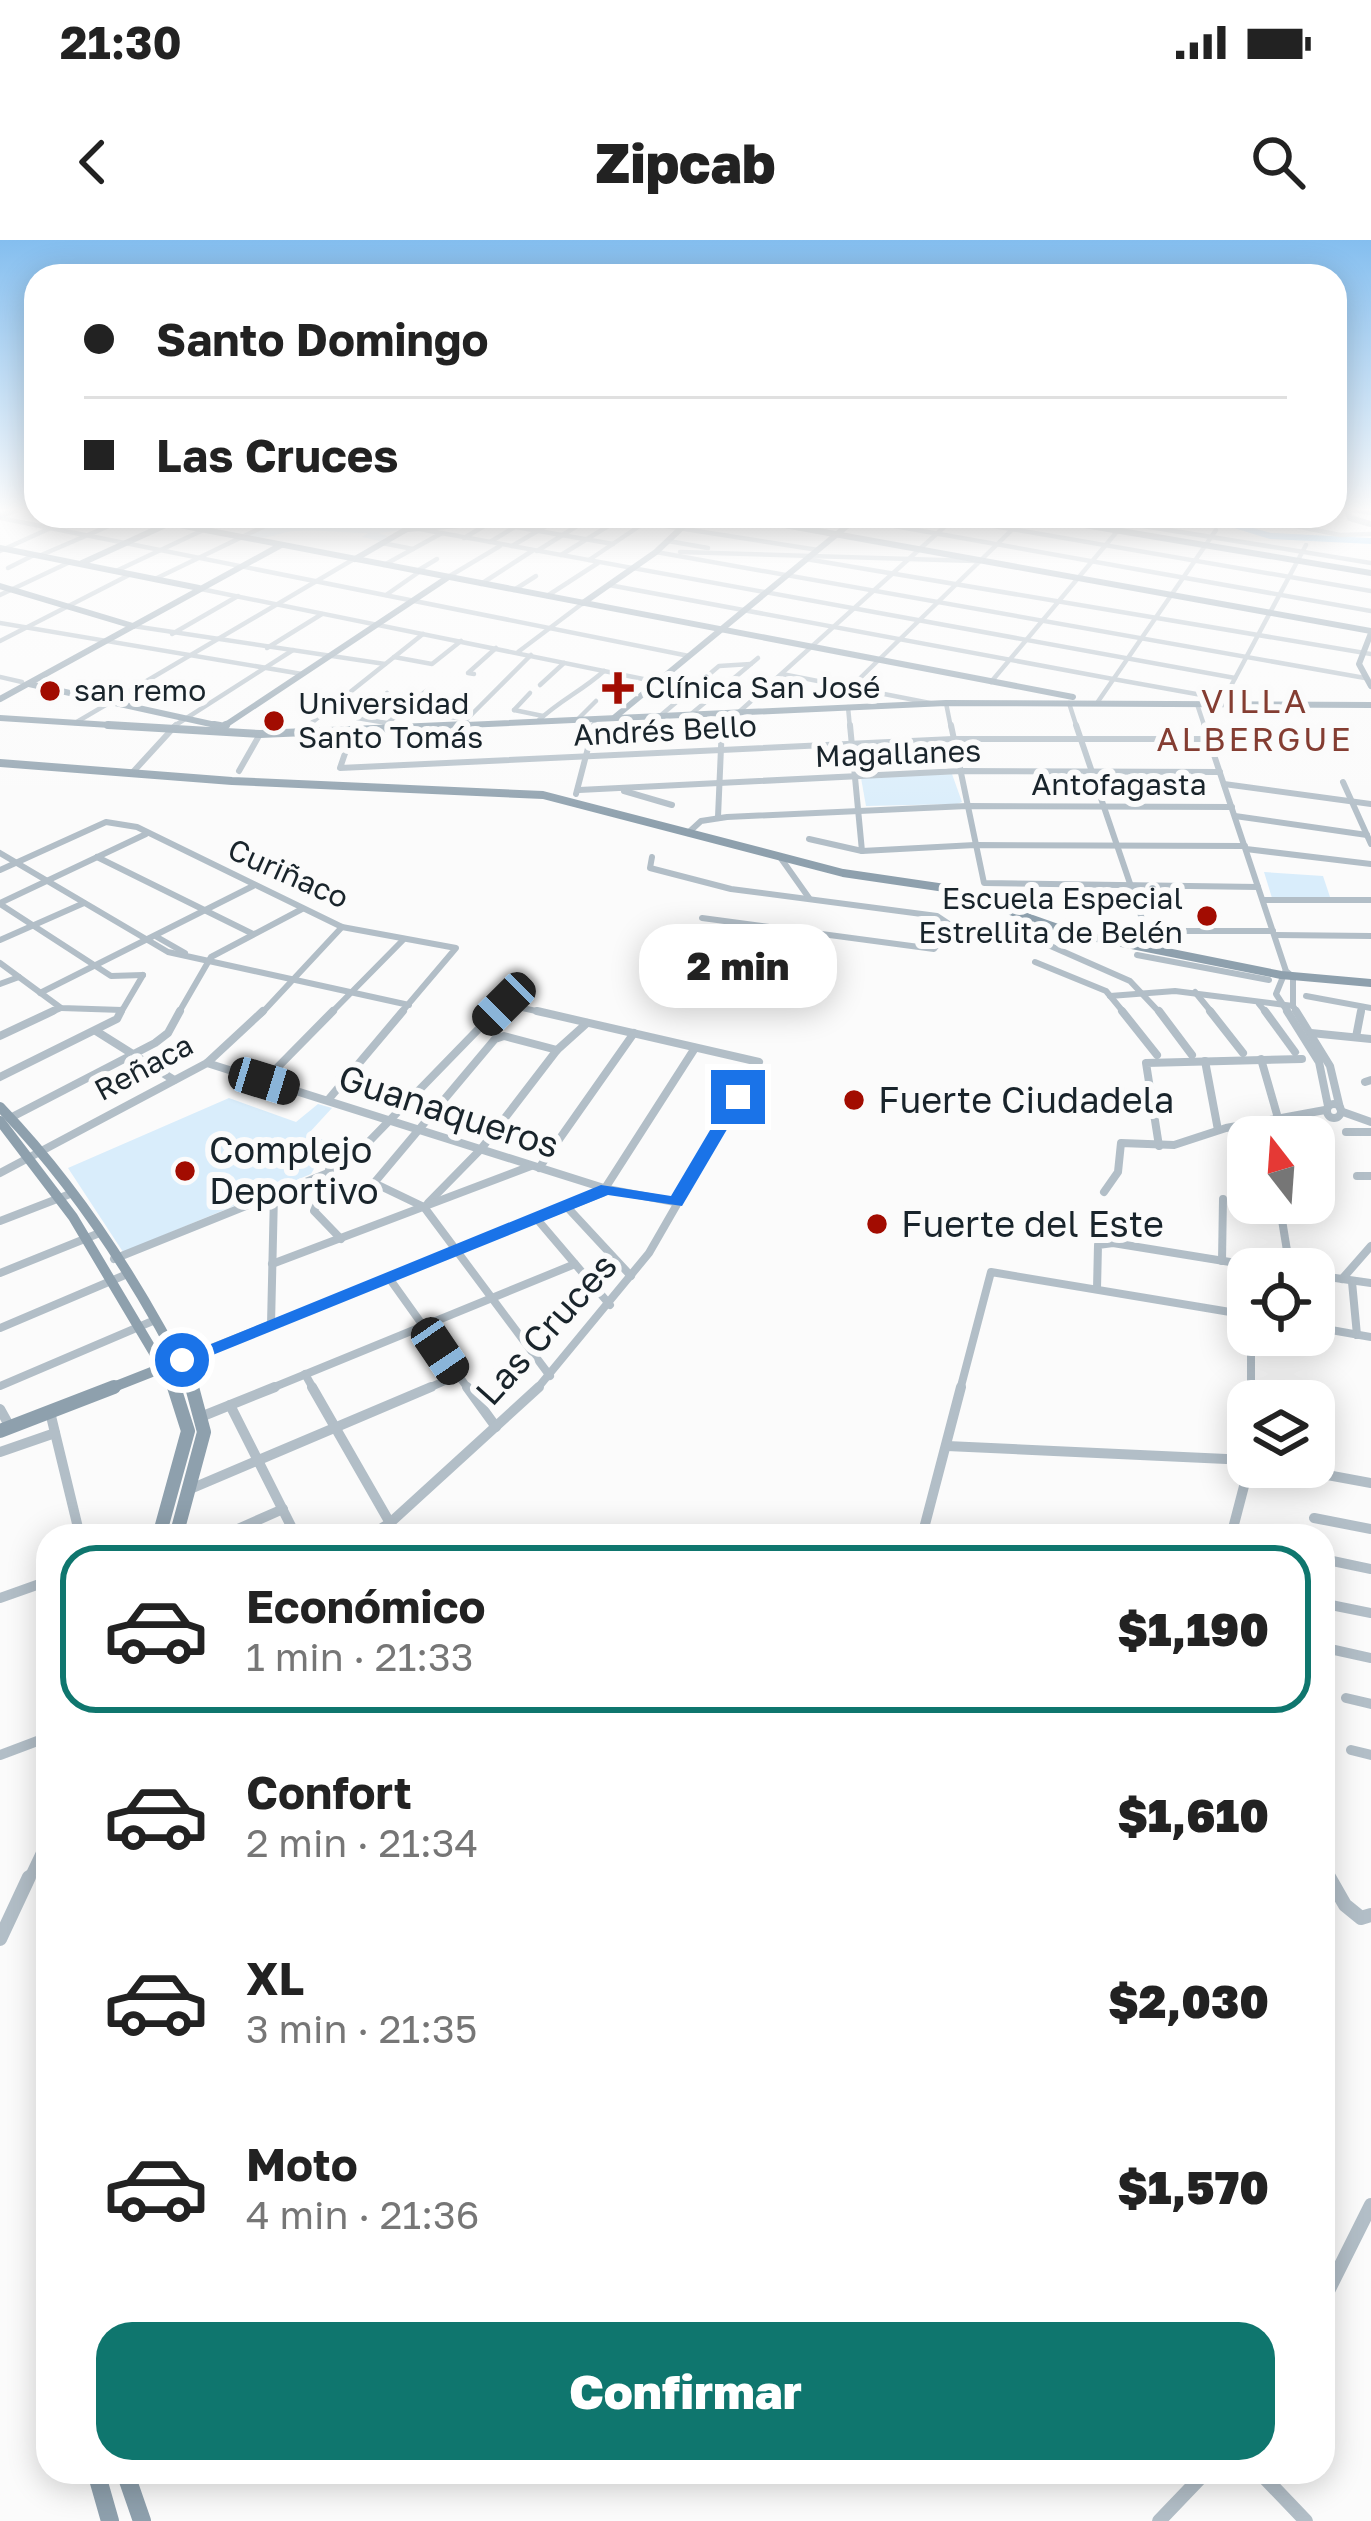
<!DOCTYPE html>
<html lang="es">
<meta charset="utf-8">
<style>
body{margin:0;font-family:"Golos Text",sans-serif;background:#f6f6f6;color:#222;height:100vh;display:flex;flex-direction:column;font-size:45px;white-space:nowrap}
*{box-sizing:border-box;margin:0}
p{font-size:39px;color:#767676}
.icon{flex:none;width:66px;height:66px;fill:none;stroke:currentColor;stroke-width:2;stroke-linecap:round;stroke-linejoin:round}
.map{position:relative;flex:1;overflow:hidden}
.sheet{position:absolute;left:36px;top:1284px;width:1299px;height:960px;display:flex;flex-direction:column;background:#fff;border-radius:36px;box-shadow:0 6px 30px #0003}
.sheet>*{flex:none}
.top-card{position:absolute;left:24px;top:24px;width:1323px;height:264px;border-radius:36px;box-shadow:0 6px 30px #0003;display:grid;align-content:center;height:264px;padding:0 60px;background:#fff}
.needle{width:78px;rotate:343deg}
.buttons{position:absolute;left:1227px;top:876px;display:grid;gap:24px}
.buttons a{display:grid;place-items:center;width:108px;height:108px;border-radius:24px;background:#fff;box-shadow:0 6px 30px #0003;font-size:60px}
.end{position:absolute;width:54px;height:54px;margin:-27px;border:15px solid #1a73e8;background:#fff;box-shadow:0 0 0 6px #fff}
.from{border-radius:50%}
.bubble{position:absolute;height:84px;border-radius:36px;background:#fff;box-shadow:0 6px 30px #0003;font-size:39px;font-weight:800;line-height:84px;text-align:center}
.car{position:absolute;width:36px;height:72px;margin:-36px -18px;border-radius:15px;box-shadow:0 0 9px 3px #0007;background:linear-gradient(#222 24%,#8ab4d8 0 40%,#222 0 76%,#8ab4d8 0 86%,#222 0)}
.top-card b{display:flex;align-items:center;gap:42px;height:114px;font-size:45px}
.top-card b+b{border-top:3px solid #e0e0e0}
.top-card i{width:30px;height:30px;background:#222}
ul{padding:21px 0 0;list-style:none}
li{display:flex;align-items:center;gap:36px;height:168px;margin:0 24px 18px;padding:0 36px;border:6px solid transparent;border-radius:36px}
li div{flex:1}
li b{display:block;font-size:45px}
li em{font-style:normal;font-weight:800}
li.current{border-color:#0f766e}
li>.icon{width:108px;height:108px;stroke-width:1.5}
.action{display:flex;gap:24px;margin-top:auto;padding:24px 60px}
.action a{flex:1;height:138px;border-radius:36px;background:#0f766e;color:#fff;font-size:48px;font-weight:800;line-height:138px;text-align:center}
.status{display:flex;justify-content:space-between;align-items:center;height:84px;padding:0 60px;background:#fff;direction:ltr}
.status svg{height:33px;fill:currentColor}
header{display:flex;justify-content:space-between;align-items:center;height:156px;padding:0 60px;background:#fff;font-size:54px;font-weight:800}
.map>svg:first-child{display:block}
.green{fill:#d9edfb}
.lines{fill:none;stroke-linecap:round;stroke-linejoin:round}
.river{fill:#8ecdfa;fill-rule:evenodd}
.street-far4{stroke:#b2bec7;stroke-width:4.5}
.street-far3{stroke:#b2bec7;stroke-width:6}
.street-far2{stroke:#b2bec7;stroke-width:8}
.street-far1{stroke:#b2bec7;stroke-width:10}
.street{stroke:#b2bec7;stroke-width:14}
.secondary-far4{stroke:#8ea0ad;stroke-width:6}
.secondary-far3{stroke:#8ea0ad;stroke-width:8}
.secondary-far2{stroke:#8ea0ad;stroke-width:10}
.secondary-far1{stroke:#8ea0ad;stroke-width:14}
.secondary{stroke:#8ea0ad;stroke-width:18}
.primary{stroke:#758b9b;stroke-width:8}
.secondary-bridge{stroke:#8ea0ad;stroke-width:6}
.route{fill:#1a73e8}
.poi-dot{fill:#a20c01;stroke:#fbfbfb;stroke-width:4.5}
.labels{text-anchor:middle;stroke-width:12;stroke-linejoin:round;paint-order:stroke}
.far-poi-label{font-size:30px;fill:#19242b;stroke:#fbfbfb;text-anchor:start}
.far-street-label{font-size:30px;fill:#19242b;stroke:#fbfbfb}
.far-neighbourhood-label{font-size:33px;letter-spacing:3px;fill:#843d32;stroke:#fbfbfb}
.poi-label{font-size:36px;fill:#19242b;stroke:#fbfbfb;text-anchor:start}
.street-label{font-size:36px;fill:#19242b;stroke:#fbfbfb}
</style>
<div class="status"><b>21:30</b><svg viewBox="0 0 49 12"><path d="M0 12V9h3v3zM5 12V6h3v6zM10 12V3h3v9zM15 12V0h3v12zM26 1h20v11H26zM47 4h2v5h-2z"/></svg></div>
<header><svg class="icon" aria-label="back" viewBox="0 0 24 24"><path d="M15 5l-7 7 7 7"/></svg>Zipcab<svg class="icon" aria-label="search" viewBox="0 0 24 24"><circle cx="10" cy="10" r="6"/><path d="M15 15l6 6"/></svg></header>
<div class="map">
<svg width="1371" height="2281" viewBox="0 0 1371 2281">
<rect width="100%" height="100%" fill="#fbfbfb"/>
<g class="green">
<path d="M273,276H474L461,283L378,293L388,296L380,301L362,297L368,293C344,293 319,289 296,291C275,292 273,301 248,296L277,280Z"/>
<path d="M952,534L962,562L957,564L866,566L861,538Z"/>
<path d="M1264,632L1323,636L1330,657L1272,658Z"/>
<path d="M229,858L296,882L318,864L332,868L309,893L329,903L311,934L123,1012L68,928Z"/>
</g>
<g class="lines">
<path class="river" d="M1195,276H1210L1271,293L1371,298V304L1270,299Z"/>
<g class="street-far4">
<path d="M602,276L818,310"/>
<path d="M838,276L1371,371"/>
<path d="M936,276L1371,351"/>
<path d="M1247,276L1340,295L1371,294"/>
<path d="M0,278L689,416"/>
<path d="M1125,283L1371,323"/>
<path d="M516,287L613,304"/>
<path d="M414,288L1235,438"/>
<path d="M1311,289L1326,276"/>
<path d="M464,298L501,276"/>
<path d="M668,301L708,308"/>
<path d="M490,302L533,276"/>
<path d="M382,303L413,309"/>
<path d="M512,306L563,276"/>
<path d="M0,311L77,276"/>
<path d="M537,311L593,276"/>
<path d="M656,312L1365,438"/>
<path d="M680,312L975,321"/>
<path d="M561,315L618,280"/>
<path d="M39,316L132,276"/>
<path d="M806,319L1371,414"/>
<path d="M589,320L644,283"/>
<path d="M384,325L442,293"/>
<path d="M8,328L34,315"/>
<path d="M116,331L233,276"/>
<path d="M417,331L437,319"/>
<path d="M448,337L500,306"/>
<path d="M155,339L275,281"/>
<path d="M481,344L532,311"/>
<path d="M609,345L1113,439"/>
<path d="M201,349L658,442"/>
<path d="M514,350L536,336"/>
<path d="M0,355L70,322"/>
<path d="M386,355L419,332"/>
<path d="M547,356L598,323"/>
<path d="M0,383L302,434"/>
<path d="M133,386L385,424"/>
<path d="M172,394L238,356"/>
<path d="M0,401L131,334"/>
<path d="M267,408L322,374"/>
<path d="M518,412L583,363"/>
<path d="M394,417L432,424L461,401"/>
<path d="M474,434L468,433L496,408"/>
<path d="M782,434L930,463"/>
<path d="M0,437L22,442"/>
<path d="M1113,439L1224,459"/>
<path d="M991,442L1130,276"/>
<path d="M540,445L564,423"/>
<path d="M851,447L1026,276"/>
<path d="M387,453L357,478L387,483"/>
<path d="M1224,459L1306,305"/>
<path d="M946,463L951,488"/>
<path d="M1069,463L1077,488"/>
<path d="M1097,463L1216,290"/>
<path d="M1197,464L1205,488"/>
<path d="M848,467L850,488"/>
<path d="M514,470L543,476"/>
<path d="M514,470L530,453"/>
<path d="M739,472L952,280"/>
<path d="M435,475L465,479"/>
<path d="M435,475L457,456"/>
<path d="M690,475L758,418"/>
<path d="M660,476L719,426L751,424"/>
<path d="M578,479L596,461"/>
<path d="M538,481C560,460 582,451 604,431"/>
<path d="M75,483L354,319"/>
<path d="M462,484L531,415"/>
<path d="M384,486L426,451"/>
<path d="M171,488L293,410"/>
<path d="M305,488L423,394"/>
<path d="M593,488L595,479"/>
<path d="M722,488L723,473"/>
</g>
<g class="street-far3">
<path d="M850,485L862,611"/>
<path d="M951,485L984,643L1258,647"/>
<path d="M1076,485L1152,708"/>
<path d="M1204,485L1286,731L1293,737V766L1298,774"/>
<path d="M353,490L340,528L953,499H1209"/>
<path d="M299,492L308,485"/>
<path d="M239,531L260,494"/>
<path d="M133,532L176,485"/>
<path d="M1343,542L1371,604"/>
<path d="M1224,544L1371,564"/>
<path d="M579,550L960,531L1220,532"/>
<path d="M624,551L672,565"/>
<path d="M576,554L594,485"/>
<path d="M1235,576L1367,595"/>
<path d="M718,577L722,485"/>
<path d="M688,593L701,581L727,577L967,566L1232,567"/>
<path d="M809,599L862,611L975,605L1245,606"/>
<path d="M1246,609L1371,624"/>
<path d="M0,613L168,712L409,765"/>
<path d="M97,617L253,694"/>
<path d="M652,617L650,628L731,649L937,676L952,686L934,709L702,678"/>
<path d="M780,617L809,658"/>
<path d="M0,630L106,582L137,587L342,687L456,708L400,774"/>
<path d="M1263,660H1371"/>
<path d="M0,663L146,594"/>
<path d="M0,664L111,736L143,735"/>
<path d="M1146,691H1273"/>
<path d="M1275,695L1371,696"/>
<path d="M157,697L185,713"/>
<path d="M0,700L84,663"/>
<path d="M1046,704L1130,741L1161,774"/>
<path d="M1137,715L1269,740"/>
<path d="M1035,722L1106,751L1125,774"/>
<path d="M0,723L61,768L122,770"/>
<path d="M1285,732L1276,754L1289,774"/>
<path d="M0,744L19,737"/>
<path d="M1195,752L1213,774"/>
<path d="M40,753L253,646"/>
<path d="M1110,756L1175,751L1293,766"/>
<path d="M1306,756L1371,768"/>
<path d="M504,764L550,774"/>
<path d="M1259,764L1267,774"/>
<path d="M47,774L61,768"/>
<path d="M120,774L143,735"/>
<path d="M178,774L211,717L302,669"/>
<path d="M261,774L342,687"/>
<path d="M330,774L403,700"/>
<path d="M493,774L525,742"/>
<path d="M1361,774L1362,767"/>
</g>
<g class="street-far2">
<path d="M1122,771L1157,815"/>
<path d="M1159,771L1192,815"/>
<path d="M1210,771L1243,813"/>
<path d="M1265,771L1295,812"/>
<path d="M1287,771L1319,822L1328,866"/>
<path d="M1296,771L1330,826L1340,868"/>
<path d="M96,791L174,840"/>
<path d="M1311,793L1371,799"/>
<path d="M0,796L53,771"/>
<path d="M1356,797L1361,771"/>
<path d="M1261,819L1278,878"/>
<path d="M1205,821L1218,890"/>
<path d="M207,823L607,949L675,962"/>
<path d="M0,837L117,779L121,771"/>
<path d="M264,841L333,771"/>
<path d="M1365,842L1371,840"/>
<path d="M328,860L403,771"/>
<circle cx="1334" cy="871" r="7"/>
<path d="M1343,872L1371,882"/>
<path d="M12,877L155,803L168,793L180,771"/>
<path d="M1346,892H1371"/>
<path d="M1159,906L1146,823L1302,819"/>
<path d="M539,928L634,793"/>
<path d="M0,933L207,823L263,771"/>
<path d="M328,933L337,905"/>
<path d="M1357,936H1371"/>
<path d="M374,943L424,967L550,1136"/>
<path d="M1104,952L1118,932L1121,903L1174,905L1226,888L1325,870"/>
<path d="M428,963L481,909L557,810L587,783"/>
<path d="M567,967L631,1036"/>
<path d="M536,978L610,1065"/>
<path d="M1282,980L1290,1029"/>
<path d="M0,981L70,954"/>
<path d="M341,999L314,971L316,966L374,943L495,799L504,796L557,810"/>
<path d="M114,1019L328,933L352,919L496,771"/>
<path d="M1222,1021L1223,959"/>
<path d="M272,1024L531,926"/>
<path d="M0,1033L97,994"/>
<path d="M1314,1035L1371,1043"/>
<path d="M389,1038L469,1150"/>
<path d="M1342,1039L1371,1006"/>
<path d="M1352,1042L1357,1095"/>
<path d="M1097,1049L1098,1005L1113,1003L1273,1029"/>
<path d="M271,1085L274,954"/>
<path d="M1314,1087L1371,1097"/>
<path d="M0,1088L125,1035"/>
<path d="M1251,1095V1150"/>
<path d="M181,1120L602,953L695,808"/>
<path d="M305,1134L314,1150"/>
<path d="M0,1146L155,1080"/>
<path d="M267,1150L575,1024"/>
<path d="M424,1150L456,1136"/>
<path d="M536,1150L649,1013L759,822L537,771"/>
<path d="M960,1150L991,1032L1248,1075"/>
</g>
<g class="street-far1">
<path d="M312,1147L390,1283"/>
<path d="M467,1147L496,1187"/>
<path d="M1251,1147V1161"/>
<path d="M230,1165L296,1296"/>
<path d="M0,1169L10,1187"/>
<path d="M50,1172L80,1296"/>
<path d="M203,1176L275,1147"/>
<path d="M947,1206L1248,1220"/>
<path d="M0,1212L55,1193"/>
<path d="M1284,1227L1371,1243"/>
<path d="M188,1250L431,1147"/>
<path d="M1314,1278L1371,1289"/>
<path d="M222,1296L283,1269"/>
<path d="M369,1296L390,1283L539,1147"/>
<path d="M922,1296L961,1147"/>
<path d="M1231,1296L1249,1227"/>
<path d="M1323,1319L1371,1329"/>
<path d="M0,1358L48,1341"/>
<path d="M1326,1364L1371,1373"/>
<path d="M1330,1409L1371,1418"/>
<path d="M1346,1458L1371,1464"/>
<path d="M1351,1510L1371,1515"/>
<path d="M0,1515L48,1497"/>
<path d="M1323,1626L1331,1640"/>
<path d="M28,1640L48,1598"/>
</g>
<g class="street">
<path d="M1329,1637L1345,1665L1361,1678L1371,1675"/>
<path d="M0,1699L29,1637"/>
<path d="M1323,2061L1371,1965"/>
<path d="M1259,2232L1306,2281"/>
<path d="M1159,2281L1206,2232"/>
</g>
<g class="secondary-far4">
<path d="M1347,270L1350,278L1371,284"/>
<path d="M0,276L22,267"/>
<path d="M133,276L1073,457"/>
<path d="M735,276L1371,391"/>
<path d="M1031,276L1371,333"/>
<path d="M0,308L199,348"/>
<path d="M355,319L407,289L460,285L478,276"/>
<path d="M82,323L185,276"/>
<path d="M0,346L133,386"/>
<path d="M583,363L656,312L694,276"/>
<path d="M1371,393L1359,424L1371,446"/>
<path d="M29,444L220,486"/>
<path d="M0,459L281,305"/>
<path d="M615,477L859,276"/>
<path d="M0,478L157,488"/>
<path d="M221,488L447,338"/>
<path d="M401,488L946,463L1371,465"/>
</g>
<g class="secondary-far3">
<path d="M108,485L260,494L467,485"/>
<path d="M214,485L220,486"/>
<path d="M219,489L226,485"/>
<path d="M0,523L232,541L543,555L843,633L945,648L1072,693L1281,735L1371,743"/>
</g>
<g class="secondary-far2">
<path d="M0,867C78,948 143,1050 193,1150"/>
<path d="M0,881L73,977L176,1150"/>
<path d="M106,1150L172,1124"/>
</g>
<g class="secondary-far1">
<path d="M0,1191L114,1147"/>
<path d="M159,1296L188,1191L174,1147"/>
<path d="M176,1296L204,1192L192,1147"/>
</g>
<g class="secondary">
<path d="M96,2232L110,2281"/>
<path d="M125,2232L142,2281"/>
</g>
<path class="primary" d="M1346,267L1371,271"/>
<path class="secondary-bridge" d="M1347,270L1357,267"/>
</g>
<linearGradient id="sky" x2="0" y2="1"><stop stop-color="#84beef"/><stop offset="0.46" stop-color="#fdfdfd"/><stop offset="1" stop-color="#fdfdfd" stop-opacity="0"/></linearGradient>
<rect width="1371" height="586" fill="url(#sky)"/>
<path class="route" d="M732,853L746,857L682,966L608,955L188,1125H175L172,1120L601,945L671,956Z"/>
<g class="poi-dot">
<path d="M612 430h12v12h12v12h-12v12h-12v-12h-12v-12h12z"/>
<circle cx="50" cy="451" r="12"/>
<circle cx="274" cy="481" r="12"/>
<circle cx="1207" cy="676" r="12"/>
<circle cx="854" cy="860" r="12"/>
<circle cx="185" cy="931" r="12"/>
<circle cx="877" cy="984" r="12"/>
</g>
<g class="labels">
<g class="far-poi-label">
<text x="645" y="458">Clínica San José</text>
<text x="74" y="461">san remo</text>
<text x="298" y="474">Universidad<tspan x="298" dy="34">Santo Tomás</tspan></text>
<text x="1183" y="669" text-anchor="end">Escuela Especial<tspan x="1183" dy="34">Estrellita de Belén</tspan></text>
</g>
<g class="far-street-label">
<text transform="translate(665 491) rotate(-3)" y="10">Andrés Bello</text>
<text transform="translate(898 514) rotate(-2)" y="10">Magallanes</text>
<text x="1119" y="555">Antofagasta</text>
<text transform="translate(288 634) rotate(24)" y="10">Curiñaco</text>
<text transform="translate(144 828) rotate(-28)" y="10">Reñaca</text>
</g>
<g class="far-neighbourhood-label">
<text x="1255" y="473">VILLA<tspan x="1255" dy="38">ALBERGUE</tspan></text>
</g>
<g class="poi-label">
<text x="878" y="873">Fuerte Ciudadela</text>
<text x="209" y="923">Complejo<tspan x="209" dy="41">Deportivo</tspan></text>
<text x="901" y="997">Fuerte del Este</text>
</g>
<g class="street-label">
<text transform="translate(449 871) rotate(18)" y="13">Guanaqueros</text>
<text transform="translate(546 1089) rotate(-48)" y="13">Las Cruces</text>
</g>
</g>
</svg>
<div class="buttons">
<a><svg class="needle" viewBox="-14 -14 28 28"><path d="M0-13l5 13h-10z" fill="#e53935"/><path d="M0 13l5-13h-10z" fill="#767676"/></svg></a>
<a><svg class="icon" aria-label="locate" viewBox="0 0 24 24"><circle cx="12" cy="12" r="6"/><path d="M12 2v4M12 18v4M2 12h4M18 12h4"/></svg></a>
<a><svg class="icon" aria-label="layers" viewBox="0 0 24 24"><path d="M12 4l9 5-9 5-9-5zM3 14l9 5 9-5"/></svg></a>
</div>
<i class="end from" style="left:182px;top:1120px"></i>
<i class="end" style="left:738px;top:857px"></i>
<div class="bubble" style="left:639px;top:684px;width:198px">2 min</div>
<i class="car" style="left:504px;top:764px;rotate:225deg"></i>
<i class="car" style="left:264px;top:841px;rotate:107deg"></i>
<i class="car" style="left:440px;top:1111px;rotate:146deg"></i>
<div class="top-card">
<b><i class="from"></i>Santo Domingo</b>
<b><i></i>Las Cruces</b>
</div>
<section class="sheet">
<ul>
<li class="current"><svg class="icon" aria-label="car" viewBox="0 0 24 24"><path d="M5 17H2v-5l4-1 3-4h7l3 4 3 1v5h-3M9 17h6M6 11h13"/><circle cx="7" cy="17" r="2"/><circle cx="17" cy="17" r="2"/></svg><div><b>Económico</b><p>1 min · 21:33</p></div><em>$1,190</em></li>
<li><svg class="icon" aria-label="car" viewBox="0 0 24 24"><path d="M5 17H2v-5l4-1 3-4h7l3 4 3 1v5h-3M9 17h6M6 11h13"/><circle cx="7" cy="17" r="2"/><circle cx="17" cy="17" r="2"/></svg><div><b>Confort</b><p>2 min · 21:34</p></div><em>$1,610</em></li>
<li><svg class="icon" aria-label="car" viewBox="0 0 24 24"><path d="M5 17H2v-5l4-1 3-4h7l3 4 3 1v5h-3M9 17h6M6 11h13"/><circle cx="7" cy="17" r="2"/><circle cx="17" cy="17" r="2"/></svg><div><b>XL</b><p>3 min · 21:35</p></div><em>$2,030</em></li>
<li><svg class="icon" aria-label="car" viewBox="0 0 24 24"><path d="M5 17H2v-5l4-1 3-4h7l3 4 3 1v5h-3M9 17h6M6 11h13"/><circle cx="7" cy="17" r="2"/><circle cx="17" cy="17" r="2"/></svg><div><b>Moto</b><p>4 min · 21:36</p></div><em>$1,570</em></li>
</ul>
<div class="action"><a>Confirmar</a></div>
</section>
</div>
